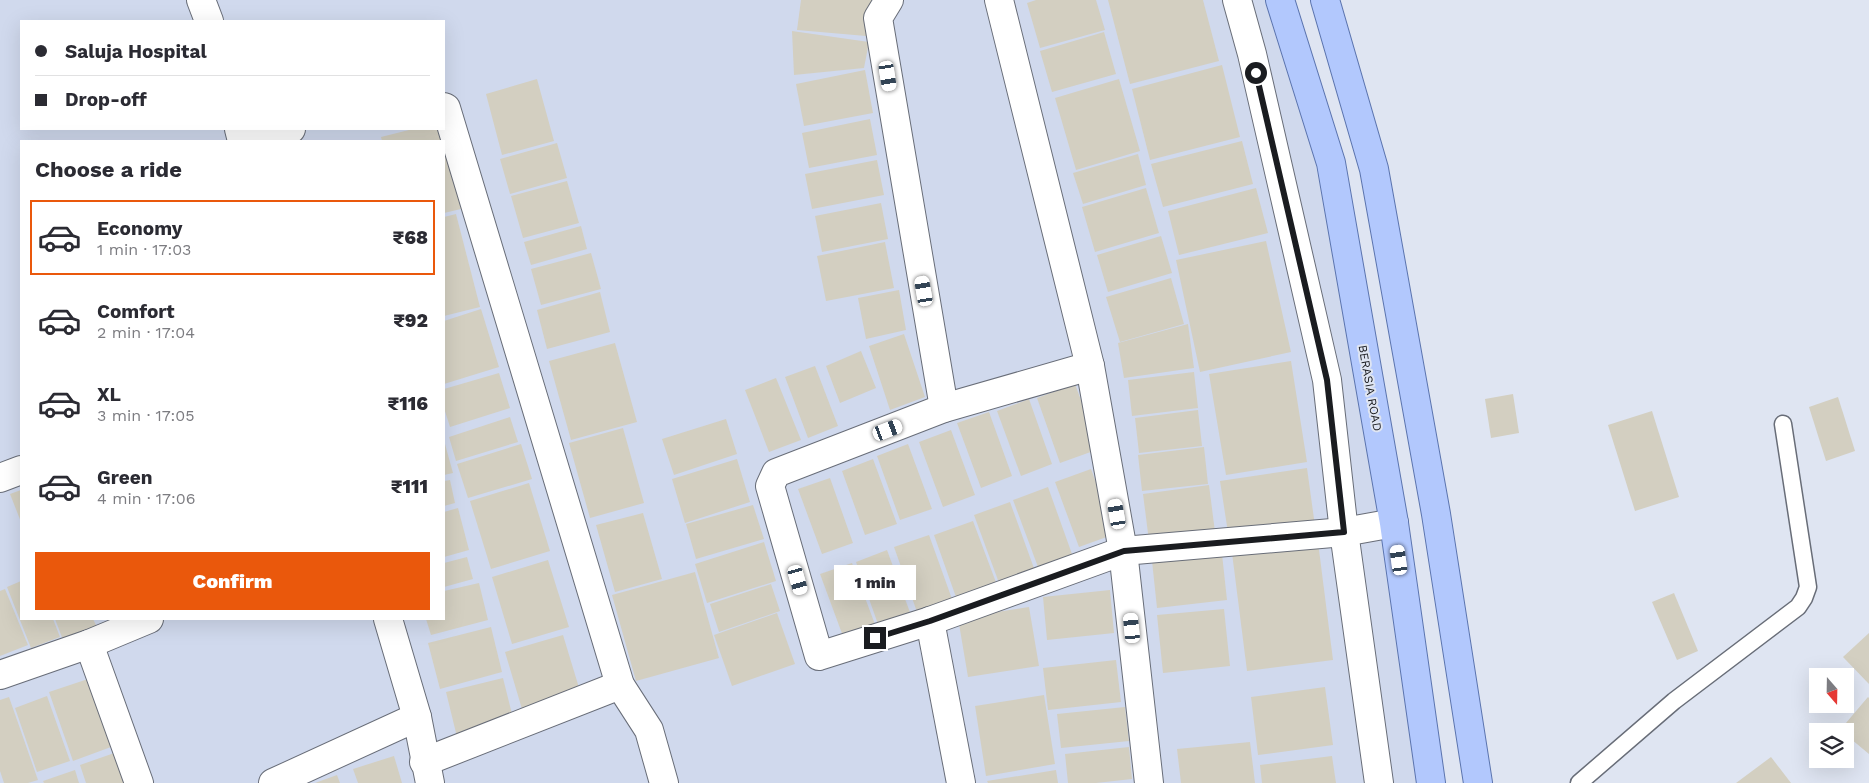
<!DOCTYPE html>
<meta charset="utf-8">
<style>
body{margin:0;font-family:"Work Sans",sans-serif;background:#f2f2f3;color:#2b2b33;height:100vh;display:flex;flex-direction:column;font-size:19px;white-space:nowrap}
*{box-sizing:border-box;margin:0}
p{font-size:16px;color:#7c7c81}
.icon{flex:none;width:28px;height:28px;fill:none;stroke:currentColor;stroke-width:2;stroke-linecap:round;stroke-linejoin:round}
.map{position:relative;flex:1;overflow:hidden}
.details{position:absolute;left:20px;top:140px;width:425px;height:480px;display:flex;flex-direction:column;background:#fff;border-radius:0px;box-shadow:0 5px 20px #0002}
.details>*{flex:none}
.guide{position:absolute;left:20px;top:20px;width:425px;height:110px;border-radius:0px;box-shadow:0 5px 20px #0002;display:grid;align-content:center;height:110px;padding:0 15px;background:#fff}
.needle{width:32px;rotate:160deg}
.controls{position:absolute;left:1809px;top:668px;display:grid;gap:10px}
.controls a{display:grid;place-items:center;width:45px;height:45px;border-radius:0px;background:#fff;box-shadow:0 5px 20px #0002;font-size:25px}
.end{position:absolute;width:22px;height:22px;margin:-11px;border:6px solid #1a1c20;background:#fff;box-shadow:0 0 0 2px #fff}
.from{border-radius:50%}
.bubble{position:absolute;height:35px;border-radius:0px;background:#fff;box-shadow:0 5px 20px #0002;font-size:16px;font-weight:800;line-height:35px;text-align:center}
.car{position:absolute;width:15px;height:30px;margin:-15px -8px;border-radius:6px;box-shadow:0 0 4px 1px #0007;background:linear-gradient(#fff 24%,#345 0 40%,#fff 0 76%,#345 0 86%,#fff 0)}
.guide b{display:flex;align-items:center;gap:18px;height:48px;font-size:19px}
.guide b+b{border-top:1px solid #e1e1e2}
.guide i{width:12px;height:12px;background:#2b2b33}
ul{padding:0;list-style:none}
li{display:flex;align-items:center;gap:15px;height:75px;margin:0 10px 8px;padding:0 5px;border:2px solid transparent;border-radius:0px}
li div{flex:1}
li b{display:block;font-size:19px}
li em{font-style:normal;font-weight:800}
li.current{border-color:#ea580c}
li>.icon{width:45px;height:45px;stroke-width:1.5}
h2{padding:0 15px;font-size:22px;line-height:60px}
.cta{display:flex;gap:10px;margin-top:auto;padding:10px 15px}
.cta a{flex:1;height:58px;border-radius:0px;background:#ea580c;color:#fff;font-size:20px;font-weight:800;line-height:58px;text-align:center}
.map>svg:first-child{display:block}
.built{fill:#d0d9ed;fill-rule:evenodd}
.building{fill:#d3cfc1}
.lines{fill:none;stroke-linecap:round;stroke-linejoin:round}
.lane-casing{stroke:#686d78;stroke-width:19}
.street-casing{stroke:#686d78;stroke-width:30}
.primary-casing{stroke:#5b74ae;stroke-width:30}
.lane{stroke:#fff;stroke-width:16}
.street{stroke:#fff;stroke-width:28}
.primary{stroke:#b2c8fd;stroke-width:28}
.route{stroke:#1a1c20;stroke-width:6}
.labels{text-anchor:middle;stroke-width:4;stroke-linejoin:round;paint-order:stroke}
.street-label{font-size:12px;fill:#1a1c20;stroke:#dfe5f2}
</style>
<div class="map">
<svg width="1869" height="783" viewBox="0 0 1869 783">
<rect width="100%" height="100%" fill="#dfe5f2"/>
<path class="built" d="M0,0H1283L1439,783H0ZM21,21H444V129H21ZM21,141H444V619H21Z"/>
<g class="building">
<path d="M801,0H879L866,36L797,30Z"/>
<path d="M1036,0H1096L1105,30L1040,48L1027,3Z"/>
<path d="M1108,0H1203L1219,61L1130,84Z"/>
<path d="M792,31L869,42L864,68L794,75Z"/>
<path d="M1104,32L1116,74L1052,92L1040,51Z"/>
<path d="M1222,65L1240,137L1150,160L1132,89Z"/>
<path d="M865,70L873,113L804,126L796,84Z"/>
<path d="M537,79L554,141L502,155L486,94Z"/>
<path d="M1119,79L1140,151L1076,170L1055,98Z"/>
<path d="M870,119L877,155L809,168L802,133Z"/>
<path d="M413,129H439L443,141H382L381,137Z"/>
<path d="M1242,141L1253,184L1163,207L1151,164Z"/>
<path d="M557,143L567,178L510,194L500,159Z"/>
<path d="M447,154L461,209L444,213V155Z"/>
<path d="M1138,154L1146,185L1083,204L1073,173Z"/>
<path d="M877,160L884,195L812,209L805,174Z"/>
<path d="M567,181L579,223L523,238L511,196Z"/>
<path d="M1146,188L1159,233L1095,252L1082,207Z"/>
<path d="M1256,188L1268,233L1179,255L1168,211Z"/>
<path d="M881,203L888,239L822,252L815,216Z"/>
<path d="M456,214L480,307L444,316V217Z"/>
<path d="M581,226L587,249L531,265L524,242Z"/>
<path d="M1161,236L1172,273L1108,292L1097,255Z"/>
<path d="M1266,241L1291,352L1200,372L1176,260Z"/>
<path d="M885,242L894,288L826,301L817,256Z"/>
<path d="M591,253L601,289L541,305L531,269Z"/>
<path d="M1171,278L1184,324L1120,342L1106,297Z"/>
<path d="M899,290L906,330L866,339L858,298Z"/>
<path d="M600,292L610,332L547,349L537,310Z"/>
<path d="M481,309L499,367L444,384V321Z"/>
<path d="M1188,324L1194,368L1124,378L1118,343Z"/>
<path d="M904,334L925,397L890,410L869,346Z"/>
<path d="M615,343L637,422L571,440L549,361Z"/>
<path d="M861,351L876,388L840,403L826,366Z"/>
<path d="M1291,361L1307,462L1226,475L1209,374Z"/>
<path d="M815,366L838,426L808,438L785,377Z"/>
<path d="M1194,372L1198,408L1132,416L1128,380Z"/>
<path d="M499,373L510,408L450,427L444,408V389Z"/>
<path d="M776,378L801,440L769,452L745,390Z"/>
<path d="M1075,384L1099,449L1060,463L1037,398Z"/>
<path d="M1513,394L1519,433L1491,438L1485,399Z"/>
<path d="M1838,397L1855,451L1826,461L1809,407Z"/>
<path d="M1029,399L1052,464L1021,476L997,411Z"/>
<path d="M1198,410L1202,446L1139,453L1135,418Z"/>
<path d="M1652,411L1679,497L1635,511L1608,425Z"/>
<path d="M989,412L1012,476L981,488L957,423Z"/>
<path d="M510,417L518,442L456,461L449,437Z"/>
<path d="M726,419L737,454L674,475L662,439Z"/>
<path d="M623,428L644,503L590,518L569,443Z"/>
<path d="M951,430L975,495L943,507L919,442Z"/>
<path d="M444,444H445L453,473L444,475Z"/>
<path d="M521,444L532,479L468,498L457,464Z"/>
<path d="M908,444L932,509L900,520L877,456Z"/>
<path d="M1204,447L1208,484L1142,491L1138,455Z"/>
<path d="M737,459L750,502L685,523L672,479Z"/>
<path d="M873,459L897,524L865,535L842,471Z"/>
<path d="M1307,468L1315,526L1229,539L1220,481Z"/>
<path d="M1091,469L1115,534L1079,547L1055,482Z"/>
<path d="M830,478L853,543L822,554L798,489Z"/>
<path d="M450,480L455,503L444,506V481Z"/>
<path d="M529,483L550,551L491,569L470,501Z"/>
<path d="M1209,485L1215,532L1149,541L1143,494Z"/>
<path d="M1048,487L1072,554L1038,567L1013,500Z"/>
<path d="M21,490V522L10,494Z"/>
<path d="M1010,502L1035,571L999,583L974,515Z"/>
<path d="M753,505L764,539L696,559L686,524Z"/>
<path d="M458,508L469,550L444,557V512Z"/>
<path d="M643,513L662,579L615,592L596,525Z"/>
<path d="M973,521L997,585L957,600L934,535Z"/>
<path d="M929,535L952,599L917,612L894,547Z"/>
<path d="M764,542L776,581L707,603L695,564Z"/>
<path d="M1318,542L1333,660L1247,671L1232,553Z"/>
<path d="M887,550L911,615L879,627L856,562Z"/>
<path d="M1222,554L1227,600L1157,608L1152,561Z"/>
<path d="M467,557L473,579L444,587V563Z"/>
<path d="M548,560L569,627L512,644L492,577Z"/>
<path d="M852,563L876,627L844,639L820,574Z"/>
<path d="M695,572L719,658L636,681L612,595Z"/>
<path d="M21,581V619H53L60,637L31,648L7,587Z"/>
<path d="M479,583L488,620L431,635L426,619H444V591Z"/>
<path d="M771,584L780,611L719,632L710,604Z"/>
<path d="M5,589L28,645L0,656V591Z"/>
<path d="M1110,590L1114,633L1047,640L1043,597Z"/>
<path d="M1674,593L1698,651L1677,660L1652,602Z"/>
<path d="M1029,607L1039,666L968,677L958,618Z"/>
<path d="M1224,609L1230,666L1163,673L1157,615Z"/>
<path d="M777,613L795,664L732,686L714,635Z"/>
<path d="M55,619H93L97,627L63,640Z"/>
<path d="M491,627L502,672L440,689L428,643Z"/>
<path d="M1869,633V684L1843,657Z"/>
<path d="M563,635L580,691L522,709L505,652Z"/>
<path d="M1116,660L1121,702L1048,710L1043,668Z"/>
<path d="M503,678L514,722L457,737L446,692Z"/>
<path d="M88,679L111,747L73,761L49,692Z"/>
<path d="M1325,687L1333,745L1258,755L1251,697Z"/>
<path d="M1044,695L1055,764L986,776L975,706Z"/>
<path d="M47,696L70,761L37,772L15,708Z"/>
<path d="M9,697L38,780L28,783H4L0,771V700Z"/>
<path d="M1868,697L1869,698V754L1845,734V731L1840,730Z"/>
<path d="M1125,707L1129,741L1061,748L1057,714Z"/>
<path d="M1250,742L1255,783H1181L1177,749Z"/>
<path d="M1129,747L1132,779L1096,783H1068L1065,754Z"/>
<path d="M120,751L132,783H86L80,765Z"/>
<path d="M394,756L402,783H358L353,769Z"/>
<path d="M1332,756L1336,783H1262L1260,765Z"/>
<path d="M1771,757L1791,783H1736Z"/>
<path d="M75,770L79,783H44L43,781Z"/>
<path d="M1056,770L1058,783H988L987,781Z"/>
<path d="M337,775L340,783H315Z"/>
</g>
<g class="lines">
<g class="lane-casing">
<path id="lane" d="M1579,783L1674,701L1798,607L1804,598L1808,587L1783,424"/>
</g>
<g class="street-casing">
<g id="street">
<path d="M201,0L209,21"/>
<path d="M889,0L878,18L944,408"/>
<path d="M999,0L1090,366L1123,551L1149,783"/>
<path d="M1237,0L1252,54L1327,380L1344,532L1379,783"/>
<path d="M444,107L446,108L620,685L649,730L664,783"/>
<path d="M239,129L242,141"/>
<path d="M261,141L291,129"/>
<path d="M1090,366L944,408L776,473L770,486L819,656L930,621L1123,551L1344,532L1394,523"/>
<path d="M0,478L21,470"/>
<path d="M388,619L417,717L430,783"/>
<path d="M930,621L961,783"/>
<path d="M89,644L139,783"/>
<path d="M0,675L89,644L149,619"/>
<path d="M424,762L620,685"/>
<path d="M273,783L417,717"/>
</g>
</g>
<g class="primary-casing">
<g id="primary">
<path d="M1280,0L1331,163L1394,523L1431,783"/>
<path d="M1325,0L1374,169L1436,514L1478,783"/>
</g>
</g>
<use href="#lane" class="lane"/>
<use href="#street" class="street"/>
<use href="#primary" class="primary"/>
</g>
<g class="lines">
<path class="route" d="M875,638L930,621L1124,551L1344,532L1327,380L1256,73"/>
</g>
<g class="labels">
<g class="street-label">
<text transform="translate(1370 388) rotate(80)" y="4">BERASIA ROAD</text>
</g>
</g>
</svg>
<div class="controls">
<a><svg class="needle" viewBox="-14 -14 28 28"><path d="M0-13l5 13h-10z" fill="#e53935"/><path d="M0 13l5-13h-10z" fill="#7c7c81"/></svg></a>
<a><svg class="icon" aria-label="layers" viewBox="0 0 24 24"><path d="M12 4l9 5-9 5-9-5zM3 14l9 5 9-5"/></svg></a>
</div>
<i class="end from" style="left:1256px;top:73px"></i>
<i class="end" style="left:875px;top:638px"></i>
<div class="bubble" style="left:834px;top:565px;width:82px">1 min</div>
<i class="car" style="left:888px;top:76px;rotate:171deg"></i>
<i class="car" style="left:924px;top:291px;rotate:350deg"></i>
<i class="car" style="left:888px;top:430px;rotate:69deg"></i>
<i class="car" style="left:1117px;top:514px;rotate:350deg"></i>
<i class="car" style="left:1399px;top:560px;rotate:352deg"></i>
<i class="car" style="left:798px;top:580px;rotate:164deg"></i>
<i class="car" style="left:1132px;top:628px;rotate:354deg"></i>
<div class="guide">
<b><i class="from"></i>Saluja Hospital</b>
<b><i></i>Drop-off</b>
</div>
<section class="details">
<h2>Choose a ride</h2>
<ul>
<li class="current"><svg class="icon" aria-label="car" viewBox="0 0 24 24"><path d="M5 17H2v-5l4-1 3-4h7l3 4 3 1v5h-3M9 17h6M6 11h13"/><circle cx="7" cy="17" r="2"/><circle cx="17" cy="17" r="2"/></svg><div><b>Economy</b><p>1 min · 17:03</p></div><em>₹68</em></li>
<li><svg class="icon" aria-label="car" viewBox="0 0 24 24"><path d="M5 17H2v-5l4-1 3-4h7l3 4 3 1v5h-3M9 17h6M6 11h13"/><circle cx="7" cy="17" r="2"/><circle cx="17" cy="17" r="2"/></svg><div><b>Comfort</b><p>2 min · 17:04</p></div><em>₹92</em></li>
<li><svg class="icon" aria-label="car" viewBox="0 0 24 24"><path d="M5 17H2v-5l4-1 3-4h7l3 4 3 1v5h-3M9 17h6M6 11h13"/><circle cx="7" cy="17" r="2"/><circle cx="17" cy="17" r="2"/></svg><div><b>XL</b><p>3 min · 17:05</p></div><em>₹116</em></li>
<li><svg class="icon" aria-label="car" viewBox="0 0 24 24"><path d="M5 17H2v-5l4-1 3-4h7l3 4 3 1v5h-3M9 17h6M6 11h13"/><circle cx="7" cy="17" r="2"/><circle cx="17" cy="17" r="2"/></svg><div><b>Green</b><p>4 min · 17:06</p></div><em>₹111</em></li>
</ul>
<div class="cta"><a>Confirm</a></div>
</section>
</div>
